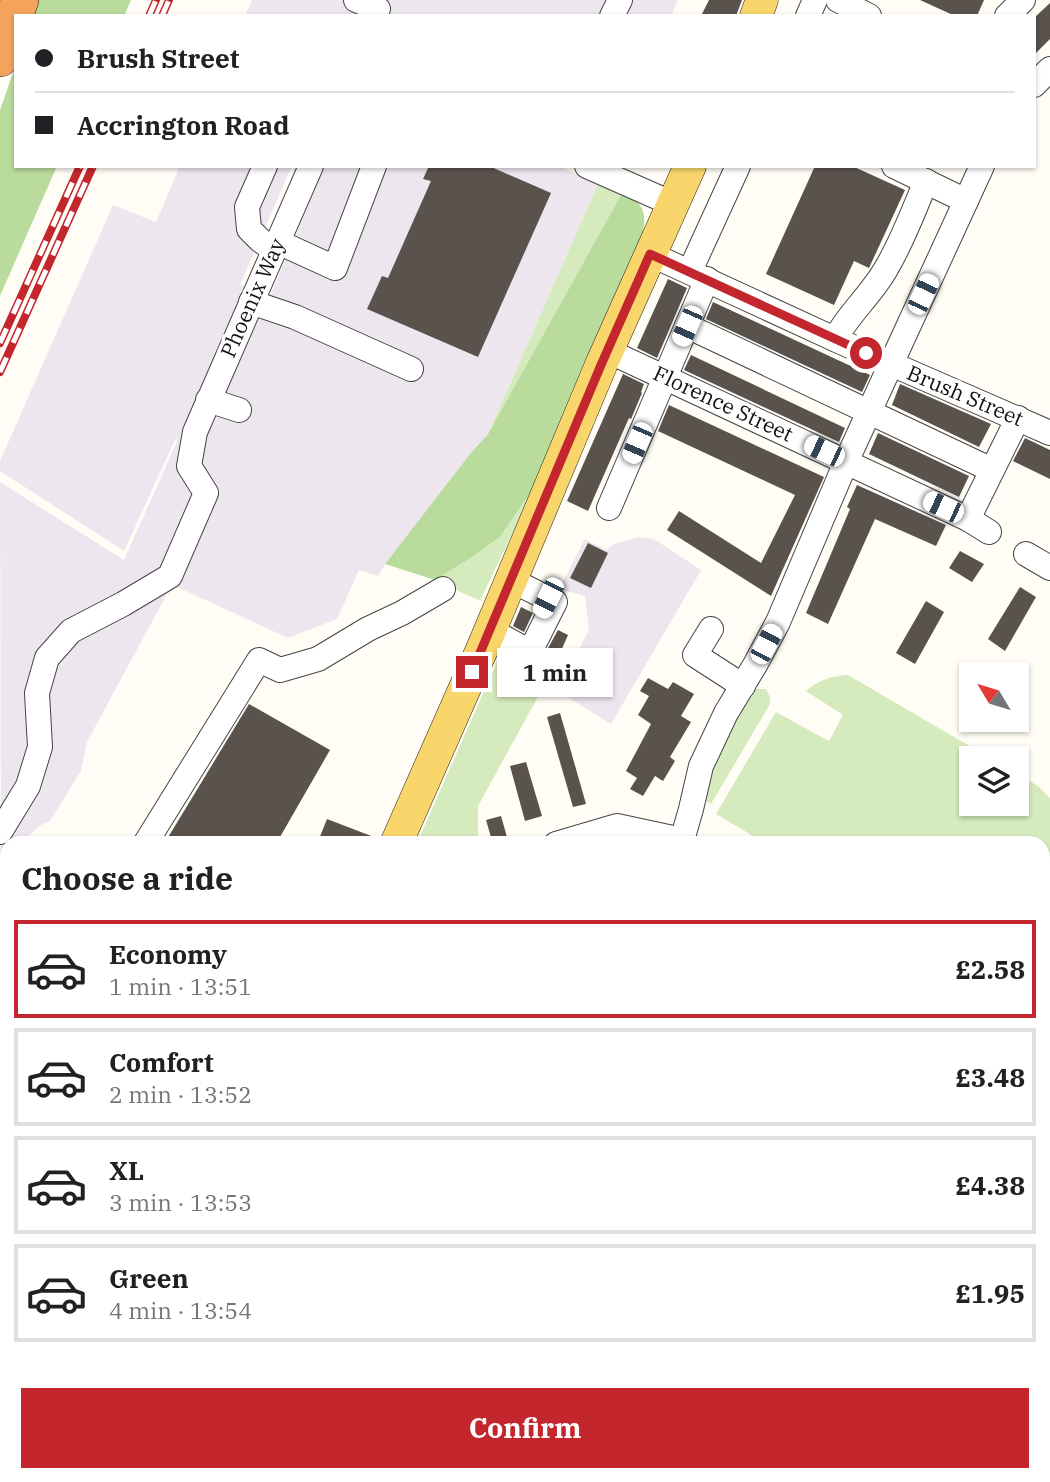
<!DOCTYPE html>
<meta charset="utf-8">
<style>
body{margin:0;font-family:"IBM Plex Serif",serif;background:#f2f2f2;color:#202124;height:100vh;display:flex;flex-direction:column;font-size:26px;white-space:nowrap}
*{box-sizing:border-box;margin:0}
p{font-size:23px;color:#757577}
.icon{flex:none;width:38px;height:38px;fill:none;stroke:currentColor;stroke-width:2;stroke-linecap:round;stroke-linejoin:round}
.map{position:relative;flex:1;overflow:hidden}
.panel{position:absolute;left:0px;top:836px;width:1050px;height:646px;display:flex;flex-direction:column;background:#fff;border-radius:21px 21px 0 0;box-shadow:0 2px 5px #0004}
.panel>*{flex:none}
.guide{position:absolute;left:14px;top:14px;width:1022px;height:154px;border-radius:0px;box-shadow:0 2px 5px #0004;display:grid;align-content:center;height:154px;padding:0 21px;background:#fff}
.needle{width:46px;rotate:308deg}
.tools{position:absolute;left:959px;top:662px;display:grid;gap:14px}
.tools a{display:grid;place-items:center;width:70px;height:70px;border-radius:0px;background:#fff;box-shadow:0 2px 5px #0004;font-size:35px}
.end{position:absolute;width:32px;height:32px;margin:-16px;border:9px solid #c4262e;background:#fff;box-shadow:0 0 0 4px #fff}
.from{border-radius:50%}
.bubble{position:absolute;height:49px;border-radius:0px;background:#fff;box-shadow:0 2px 5px #0004;font-size:23px;font-weight:700;line-height:49px;text-align:center}
.car{position:absolute;width:21px;height:42px;margin:-21px -10px;border-radius:9px;box-shadow:0 0 5px 2px #0007;background:linear-gradient(#fff 24%,#345 0 40%,#fff 0 76%,#345 0 86%,#fff 0)}
.guide b{display:flex;align-items:center;gap:24px;height:66px;font-size:26px}
.guide b+b{border-top:2px solid #e0e0e0}
.guide i{width:18px;height:18px;background:#202124}
ul{padding:0;list-style:none}
li{display:flex;align-items:center;gap:21px;height:98px;margin:0 14px 10px;padding:0 7px;border:4px solid #e0e0e0;border-radius:0px}
li div{flex:1}
li b{display:block;font-size:26px}
li em{font-style:normal;font-weight:700}
li.selected{border-color:#c4262e}
li>.icon{width:63px;height:63px;stroke-width:1.5}
h2{padding:0 21px;font-size:32px;line-height:84px}
.primary-button{display:flex;gap:14px;margin-top:auto;padding:14px 21px}
.primary-button a{flex:1;height:80px;border-radius:0px;background:#c4262e;color:#fff;font-size:28px;font-weight:700;line-height:80px;text-align:center}
.map>svg:first-child{display:block}
.industrial{fill:#eee6ef}
.green{fill:#d5ebbd}
.forest{fill:#b9dc9c}
.lines{fill:none;stroke-linecap:round;stroke-linejoin:round}
.stream{stroke:#3f96cf;stroke-width:5}
.building{fill:#5a524d}
.minor-casing{stroke:#444;stroke-width:26}
.major-casing{stroke:#222;stroke-width:33}
.highway-casing{stroke:#222;stroke-width:38}
.minor{stroke:#fff;stroke-width:24}
.major{stroke:#f9d66b;stroke-width:32}
.highway{stroke:#f5a25d;stroke-width:37}
.rail-casing{stroke:#c4262e;stroke-width:8}
.rail{stroke:#fff;stroke-width:5;stroke-dasharray:16;stroke-linecap:butt}
.route{stroke:#c4262e;stroke-width:9}
.labels{text-anchor:middle;stroke-width:7;stroke-linejoin:round;paint-order:stroke}
.street-label{font-size:21px;fill:#111;stroke:#fff}
</style>
<div class="map">
<svg width="1050" height="1482" viewBox="0 0 1050 1482">
<rect width="100%" height="100%" fill="#fffdf5"/>
<g class="industrial">
<path d="M252,0H678L671,16H245Z"/>
<path d="M180,166H292L240,285L270,296L325,166H559L598,184L488,434L470,454L385,564L378,576L359,570L337,619L288,638L177,587L167,594L87,742L81,771L50,821L39,826L30,835L25,843L7,844V872L1,881L0,482L124,560L178,439L176,438L124,551L0,471V461L113,205L156,222Z"/>
<path d="M639,537L654,539L701,570L611,724L558,691L589,630L585,596L559,589L585,539L606,550L614,544Z"/>
<path d="M7,1059V1475H22L17,1482H0V1080Z"/>
</g>
<g class="green">
<path d="M598,184L622,193L488,434Z"/>
<path d="M535,486L480,601L435,580L471,558L500,537Z"/>
<path d="M500,655L545,684L478,806V843H417Z"/>
<path d="M848,675L990,758H971V803H1017V773L1038,786L1050,798V989L1043,985V844L765,843L716,814L776,712L829,741L843,715L806,691C819,680 831,676 848,675Z"/>
<path d="M754,689H766L770,697V704L711,804L702,798L724,739Z"/>
<path d="M1050,1087V1482H526L520,1475H1043V1100Z"/>
<path d="M72,1475H164L159,1482H66Z"/>
</g>
<g class="forest">
<path d="M38,0H131L124,16H33Z"/>
<path d="M16,64V166H57L0,296V110Z"/>
<path d="M622,193C642,202 647,210 643,232L535,486L500,537L471,558L435,580L385,564L470,454L488,434Z"/>
<path d="M4,952L7,967V1059L0,1080V963Z"/>
</g>
<g class="lines">
<path class="stream" d="M651,1475L653,1482"/>
</g>
<g class="building">
<path d="M709,0H742L736,16H701Z"/>
<path d="M920,0H984L977,16H955Z"/>
<path d="M1050,3V39L1034,55V18Z"/>
<path d="M429,166H489L551,193L478,357L367,309L382,276L388,278L431,181L423,179Z"/>
<path d="M815,166H852L905,190L869,268L854,261L834,305L766,274Z"/>
<path d="M668,279L687,288L657,358L637,348Z"/>
<path d="M713,302L870,375L862,392L706,319Z"/>
<path d="M691,355L845,428L839,442L684,370Z"/>
<path d="M623,374L644,384L641,392L642,393L631,419L629,418L588,511L567,501Z"/>
<path d="M900,384L991,424L979,447L892,405Z"/>
<path d="M669,405L824,477L771,596L667,530L679,511L761,563L795,495L658,431Z"/>
<path d="M878,433L969,476L959,497L869,454Z"/>
<path d="M1025,438L1050,450V479L1013,461Z"/>
<path d="M857,485L946,525L936,546L875,519L828,624L806,613L850,509L847,507Z"/>
<path d="M588,543L608,553L591,588L570,578Z"/>
<path d="M960,551L984,564L972,582L949,568Z"/>
<path d="M1020,587L1036,597L1005,651L988,639Z"/>
<path d="M926,601L944,612L915,664L896,653Z"/>
<path d="M521,607L533,613L524,632L513,626Z"/>
<path d="M558,630L568,635L551,674L537,668Z"/>
<path d="M648,678L668,689L673,682L694,694L681,716L691,722L670,757L675,761L663,781L655,776L643,796L630,789L637,778L626,771L651,724L638,715L649,696L640,691Z"/>
<path d="M249,704L330,750L276,844H164Z"/>
<path d="M560,713L586,804L573,807L547,717Z"/>
<path d="M526,762L542,816L525,821L510,766Z"/>
<path d="M501,816L509,844H493L486,820Z"/>
<path d="M327,819L379,839L378,844H317Z"/>
</g>
<g class="lines">
<g class="minor-casing">
<g id="minor">
<path d="M356,0L378,9"/>
<path d="M838,0L869,16"/>
<path d="M612,16L620,0"/>
<path d="M808,16L815,0"/>
<path d="M1007,16L1023,0"/>
<path d="M1034,85L1050,69"/>
<path d="M265,166L247,207L249,229L260,240L274,250"/>
<path d="M587,166L673,204"/>
<path d="M894,166L966,201"/>
<path d="M278,242L335,268L374,166"/>
<path d="M650,254L841,342L1050,433"/>
<path d="M690,271L738,166"/>
<path d="M251,302L295,317L411,369"/>
<path d="M687,326L992,470"/>
<path d="M835,339C849,313 873,293 887,267C903,240 914,210 926,181"/>
<path d="M608,351L968,519L989,532"/>
<path d="M208,400L239,410"/>
<path d="M609,508L707,279"/>
<path d="M968,519L1018,418"/>
<path d="M1026,554L1050,568"/>
<path d="M711,629L695,655L743,686"/>
<path d="M490,630L530,652L555,602L511,580"/>
<path d="M0,832L28,786L40,747L37,693L47,658L71,631L123,604L170,576L206,493L189,466L195,432L311,166"/>
<path d="M145,844L259,660L280,670L318,659L368,629L402,613L443,589"/>
<path d="M556,844L617,826L682,840"/>
<path d="M681,844L691,809L701,766L726,713L755,665L778,622L846,462L982,166"/>
<path d="M0,936L7,924"/>
<path d="M1043,1002L1050,1006"/>
<path d="M1043,1078L1050,1064"/>
<path d="M337,1475L343,1482"/>
<path d="M429,1482L434,1479"/>
</g>
</g>
<g class="major-casing">
<g id="major">
<path d="M756,16L762,0"/>
<path d="M396,844L483,647L601,365L690,166"/>
<path d="M41,1482L46,1475"/>
</g>
</g>
<g class="highway-casing">
<path id="highway" d="M0,58L20,0"/>
</g>
<use href="#minor" class="minor"/>
<use href="#major" class="major"/>
<use href="#highway" class="highway"/>
<g class="rail-casing">
<g id="rail">
<path d="M149,16L156,0"/>
<path d="M162,16L169,0"/>
<path d="M0,343L80,166"/>
<path d="M0,372L93,166"/>
</g>
</g>
<use href="#rail" class="rail"/>
</g>
<g class="lines">
<path class="route" d="M472,672L601,365L650,254L866,353"/>
</g>
<g class="labels">
<g class="street-label">
<text transform="translate(253 298) rotate(-66)" y="7">Phoenix Way</text>
<text transform="translate(965 396) rotate(23)" y="7">Brush Street</text>
<text transform="translate(723 404) rotate(25)" y="7">Florence Street</text>
</g>
</g>
</svg>
<div class="tools">
<a><svg class="needle" viewBox="-14 -14 28 28"><path d="M0-13l5 13h-10z" fill="#e53935"/><path d="M0 13l5-13h-10z" fill="#757577"/></svg></a>
<a><svg class="icon" aria-label="layers" viewBox="0 0 24 24"><path d="M12 4l9 5-9 5-9-5zM3 14l9 5 9-5"/></svg></a>
</div>
<i class="end from" style="left:866px;top:353px"></i>
<i class="end" style="left:472px;top:672px"></i>
<div class="bubble" style="left:497px;top:648px;width:116px">1 min</div>
<i class="car" style="left:923px;top:294px;rotate:25deg"></i>
<i class="car" style="left:687px;top:326px;rotate:204deg"></i>
<i class="car" style="left:637px;top:443px;rotate:203deg"></i>
<i class="car" style="left:824px;top:451px;rotate:295deg"></i>
<i class="car" style="left:943px;top:507px;rotate:295deg"></i>
<i class="car" style="left:548px;top:598px;rotate:206deg"></i>
<i class="car" style="left:766px;top:644px;rotate:28deg"></i>
<div class="guide">
<b><i class="from"></i>Brush Street</b>
<b><i></i>Accrington Road</b>
</div>
<section class="panel">
<h2>Choose a ride</h2>
<ul>
<li class="selected"><svg class="icon" aria-label="car" viewBox="0 0 24 24"><path d="M5 17H2v-5l4-1 3-4h7l3 4 3 1v5h-3M9 17h6M6 11h13"/><circle cx="7" cy="17" r="2"/><circle cx="17" cy="17" r="2"/></svg><div><b>Economy</b><p>1 min · 13:51</p></div><em>£2.58</em></li>
<li><svg class="icon" aria-label="car" viewBox="0 0 24 24"><path d="M5 17H2v-5l4-1 3-4h7l3 4 3 1v5h-3M9 17h6M6 11h13"/><circle cx="7" cy="17" r="2"/><circle cx="17" cy="17" r="2"/></svg><div><b>Comfort</b><p>2 min · 13:52</p></div><em>£3.48</em></li>
<li><svg class="icon" aria-label="car" viewBox="0 0 24 24"><path d="M5 17H2v-5l4-1 3-4h7l3 4 3 1v5h-3M9 17h6M6 11h13"/><circle cx="7" cy="17" r="2"/><circle cx="17" cy="17" r="2"/></svg><div><b>XL</b><p>3 min · 13:53</p></div><em>£4.38</em></li>
<li><svg class="icon" aria-label="car" viewBox="0 0 24 24"><path d="M5 17H2v-5l4-1 3-4h7l3 4 3 1v5h-3M9 17h6M6 11h13"/><circle cx="7" cy="17" r="2"/><circle cx="17" cy="17" r="2"/></svg><div><b>Green</b><p>4 min · 13:54</p></div><em>£1.95</em></li>
</ul>
<div class="primary-button"><a>Confirm</a></div>
</section>
</div>
